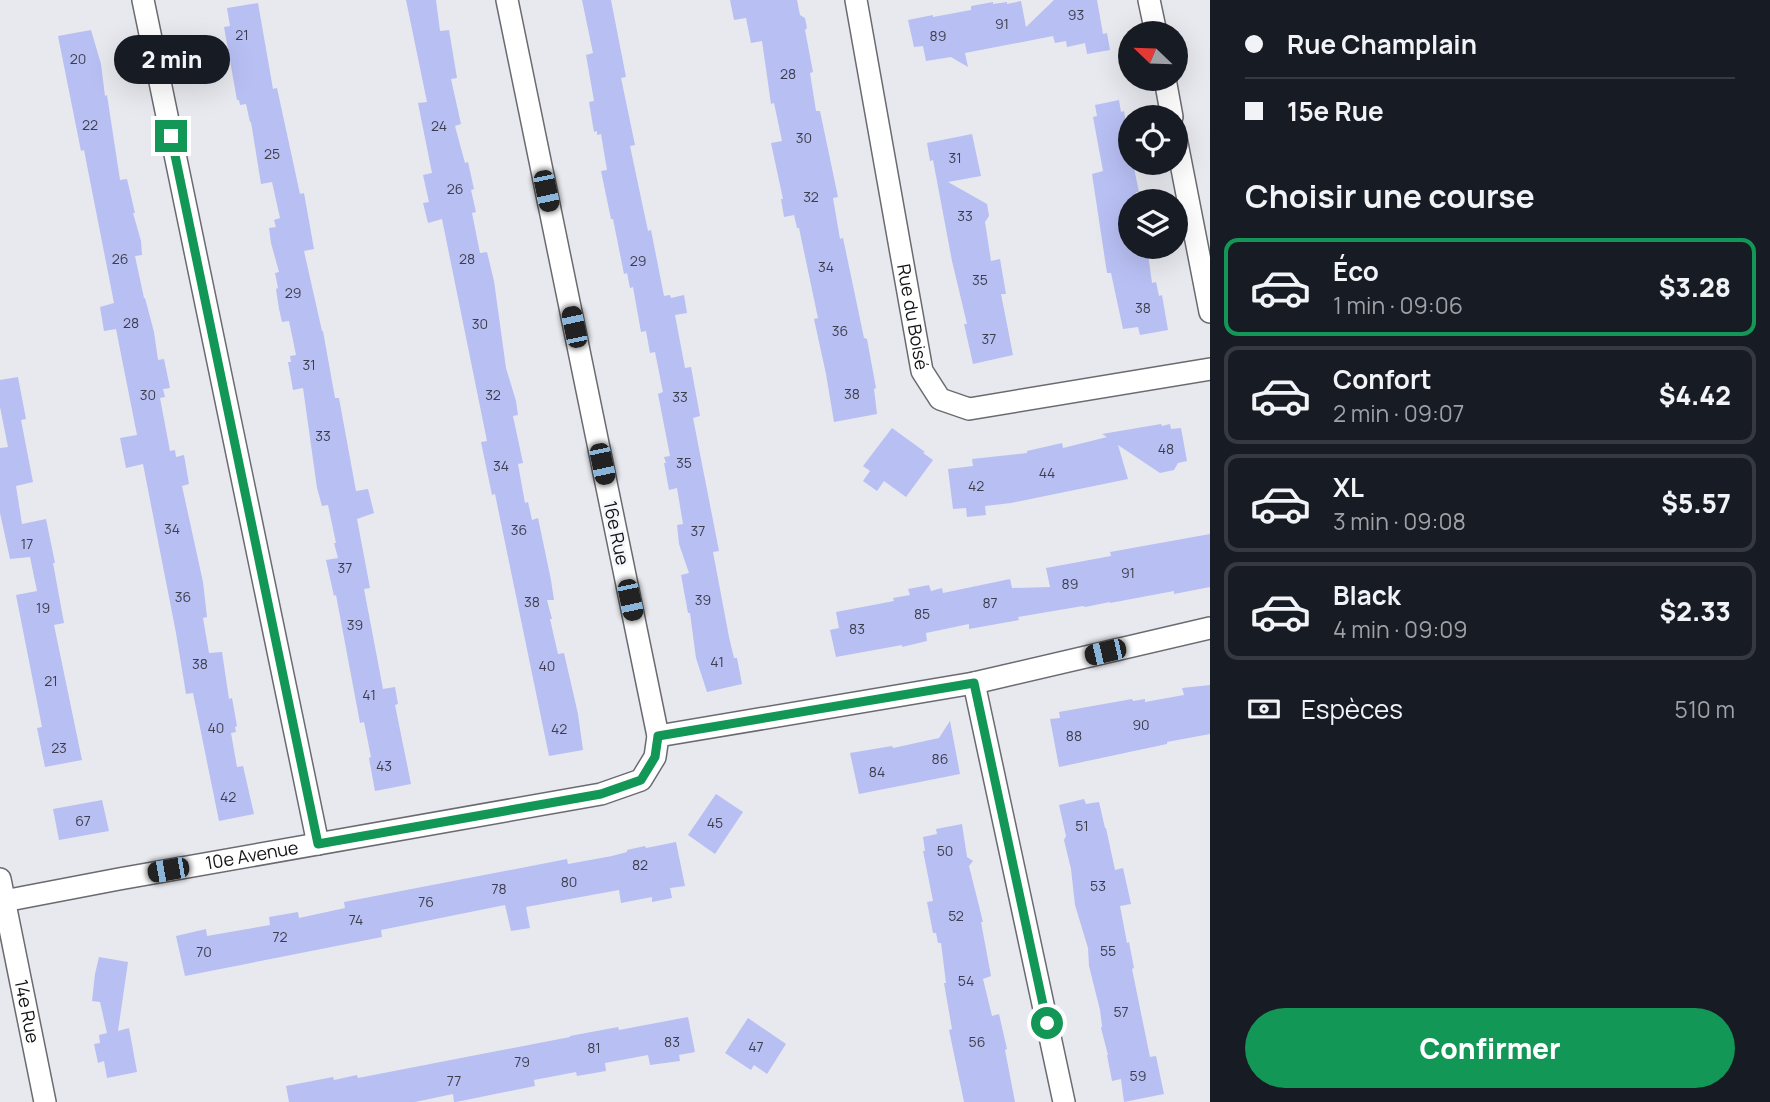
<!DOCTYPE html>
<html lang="fr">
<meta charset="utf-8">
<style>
body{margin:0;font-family:Manrope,sans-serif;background:#20242c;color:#f1f3f6;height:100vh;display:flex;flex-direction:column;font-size:26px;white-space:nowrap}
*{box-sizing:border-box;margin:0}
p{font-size:23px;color:#9ea1a6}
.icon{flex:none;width:38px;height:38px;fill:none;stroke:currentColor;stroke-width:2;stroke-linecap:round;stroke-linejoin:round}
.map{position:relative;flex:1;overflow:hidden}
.panel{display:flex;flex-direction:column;background:#171b24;width:560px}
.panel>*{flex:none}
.guide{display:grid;align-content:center;height:154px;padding:0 35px;background:#171b24}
.needle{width:46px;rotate:293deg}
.fabs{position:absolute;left:1118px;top:21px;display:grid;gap:14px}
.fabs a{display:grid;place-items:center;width:70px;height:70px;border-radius:50%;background:#171b24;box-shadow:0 7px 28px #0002;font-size:35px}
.end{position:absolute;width:32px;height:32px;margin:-16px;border:9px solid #139756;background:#fff;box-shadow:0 0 0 4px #fff}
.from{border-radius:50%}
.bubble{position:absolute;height:49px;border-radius:24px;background:#171b24;box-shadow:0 7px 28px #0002;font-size:23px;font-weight:800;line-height:49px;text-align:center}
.car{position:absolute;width:21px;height:42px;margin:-21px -10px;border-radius:9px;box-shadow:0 0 5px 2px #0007;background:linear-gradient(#222 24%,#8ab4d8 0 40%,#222 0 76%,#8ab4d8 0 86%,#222 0)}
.guide b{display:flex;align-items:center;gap:24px;height:66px;font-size:26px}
.guide b+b{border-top:2px solid #363941}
.guide i{width:18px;height:18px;background:#f1f3f6}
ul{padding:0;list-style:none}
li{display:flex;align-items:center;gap:21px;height:98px;margin:0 14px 10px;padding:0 21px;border:4px solid #363941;border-radius:14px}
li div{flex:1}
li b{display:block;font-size:26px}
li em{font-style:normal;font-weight:800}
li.active{border-color:#139756}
li>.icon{width:63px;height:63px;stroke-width:1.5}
h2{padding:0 35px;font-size:32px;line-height:84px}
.pay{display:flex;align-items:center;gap:18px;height:77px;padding:0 35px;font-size:26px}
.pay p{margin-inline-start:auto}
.cta{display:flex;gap:14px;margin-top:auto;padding:14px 35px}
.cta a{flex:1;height:80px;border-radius:42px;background:#139756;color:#fff;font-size:28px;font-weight:800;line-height:80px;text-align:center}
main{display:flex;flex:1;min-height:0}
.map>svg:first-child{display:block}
.building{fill:#b8bff3}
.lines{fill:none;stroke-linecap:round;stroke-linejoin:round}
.street-casing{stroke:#6a6b70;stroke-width:24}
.street{stroke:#fff;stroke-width:21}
.route{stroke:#139756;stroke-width:9}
.labels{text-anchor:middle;stroke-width:5;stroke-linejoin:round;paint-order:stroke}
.number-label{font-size:14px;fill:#3c3e4c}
.street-label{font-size:18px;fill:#131315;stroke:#f5f6fc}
</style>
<main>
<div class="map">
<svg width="1210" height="1102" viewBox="0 0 1210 1102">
<rect width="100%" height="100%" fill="#e8e9ee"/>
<g class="building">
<path d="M406,0H436L440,31L449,30L457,78L451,79L461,124L455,126L465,163L468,162L474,189L471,190L476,212L472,213L480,253L487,252L494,281L506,368L516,401L518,415L513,416L523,463L518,464L525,503L528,502L532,520L538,518L551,580L554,600H547L552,619H550L558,654L564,653L578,714L583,750L549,756L495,494L492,495L481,442L487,441L442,219L428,223L423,203L429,202L423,175L432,173L418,103L427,102Z"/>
<path d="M582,0H611L626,77L621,78L635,145L630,146L648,231L651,230L664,296L670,295L671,298L684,295L687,313L675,315L685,368L691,367L700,416L693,418L719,551L713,552L729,637L734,658H737L742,684L707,692L696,658L690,613H688L681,575L689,573L679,544L677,525L683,524L677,488L669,490L664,463H666L664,457L670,456L658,394L663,392L655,352L650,353L646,331L641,332L633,287L630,288L627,273L624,274L613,219H611L601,171L607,170L601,134L597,135V131L594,132L589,102L594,101L586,55L593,53Z"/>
<path d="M730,0H797L800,15L805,18L807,28L805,30L813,72L810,73L816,111H820L838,197L833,198L840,239L843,238L864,338L867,339L876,388L874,389L877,414L834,422L826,374L814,319L818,318L799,228H797L794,215L784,217L781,199H783L771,143L782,141L774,103L771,104L762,41L751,43L746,18L734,20Z"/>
<path d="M1054,0H1097L1103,34L1107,33L1110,50L1087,54L1085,43L1067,47L1066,41L1055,43L1053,36L965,53L968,67L951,57L926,61L923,46L914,47L908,20L933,15V17L971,10V6L993,2V4L1007,2V4L1021,1L1026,27Z"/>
<path d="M258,3L273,89L277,88L300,194L304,193L314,249L304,251L322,331H323L335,398H339L356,491L368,489L374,513L357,519L370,588L364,589L383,689L395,687L398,704L395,705L411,784L375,791L369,758L371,757L364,722L360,723L336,595L334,596L326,560L338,558L334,543H336L328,505L322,506L317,488L303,388L293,390L288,362H291L290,356L296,355L289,321L282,322L279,309L276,289L278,288L275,273L279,272L271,243L269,228L276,227L274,220L280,218L272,182L261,184L251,122H250L246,104L240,105L239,100H237L224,27L230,26L227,8Z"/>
<path d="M91,30L101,64L105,96L107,95L120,180L127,179L135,213H133L141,241L142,255L135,256L144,298H145L154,332L158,360L164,359L170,388L163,389L165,397L160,398L170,451L175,450L176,457L184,455L189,484L182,486L203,582L207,617L203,618L209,653L222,652L229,699L232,698L237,726L235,727L236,732L231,733L237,767L243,766L254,814L219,821L193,693L186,694L176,633L143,464L126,468L120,438L137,435L116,329L104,331L100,307L114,303L84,150L81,151L58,36Z"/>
<path d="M1119,100L1121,112L1124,111L1130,143V163H1133L1139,192H1136L1139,201H1130V247H1147L1152,283L1156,282L1159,296L1162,295L1168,330L1140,335L1138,327L1123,329L1111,273H1107L1092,174L1103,171L1093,117L1097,116L1095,105Z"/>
<path d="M972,134L981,176L948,182L987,204L989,216L985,222L991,261L1000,259L1006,294H1001L1013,355L973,364L964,324H967L952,261L933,160L930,161L927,143Z"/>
<path d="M18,377L26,419L21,420L33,482L16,486L22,524L46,519L55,563H53L64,623L54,625L82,760L45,767L37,728L42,727L16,595L37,591L30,557L10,559L0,513V448L8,447L0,407V380Z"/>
<path d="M1161,424L1162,426L1170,424L1171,429L1181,428L1187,461L1178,463L1174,470L1160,473L1118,445L1128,479L1011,503L985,506L986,515L967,517L966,508L953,509L948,469L973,466L972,459L1027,453V451L1062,443L1063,448L1107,437L1102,434Z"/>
<path d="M892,428L925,452L923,453L933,460L906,497L884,481L877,491L863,481L870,471L863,466Z"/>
<path d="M1210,534V587L1174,594V591L1110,603V602L1085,607L1083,606L1018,617L1019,620L969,629V624L926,633L927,641L902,647V645L836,657L830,630L839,628L836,612L894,601L893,598L910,595L908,589L929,585L931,591L942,588L943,593L1010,579L1012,588L1050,587L1046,568L1111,556L1110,552Z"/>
<path d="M1210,685V734L1167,742V744L1059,767L1050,719L1060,718L1059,712L1132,699L1133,701L1145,699V702L1184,695L1182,688Z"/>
<path d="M950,721L960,774L859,794L850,753L892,746L893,748L939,738Z"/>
<path d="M716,794L743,812L715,854L688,835Z"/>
<path d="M1084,799L1086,804L1099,802L1105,828H1106L1115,870L1123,868L1131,904L1120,906L1127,943L1129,942L1134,968L1132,969L1150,1057L1156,1056L1164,1094L1124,1102L1121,1079L1112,1081L1107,1055H1108L1101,1028L1102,1026L1100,1010L1089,966L1088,948L1075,905L1071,869L1064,840L1066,836L1059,805Z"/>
<path d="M102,800L109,831L59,840L53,809Z"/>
<path d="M962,824L967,857L973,861L969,866L983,922H981L991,976L983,979L992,1016L999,1014L1007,1049L1005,1050L1015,1102H964L949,1030L952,1029L944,983H946L941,943H938L936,933H933L927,902L933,901L923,851H925L923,837L937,834L936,829Z"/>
<path d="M676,842L685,886L670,888L672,898L652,902V897L621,903L619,890L526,907L530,928L511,931L505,905L381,930L382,937L185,976L176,936L206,929L207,936L270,925L269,917L298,912L299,918L345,908L344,902L567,859L568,864L612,856L627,852V850L645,846L646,848Z"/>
<path d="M99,957L128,962L118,1031L129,1028L137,1072L107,1078L104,1061L98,1063L94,1044L100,1043L99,1035L107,1033L100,1002L92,1001L95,974Z"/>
<path d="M688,1017L695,1052L679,1055L680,1061L650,1065L648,1055L605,1063L606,1071L577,1076L576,1072L534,1080L535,1086L456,1102H454L453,1094L415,1102H289L286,1086L333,1077L334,1080L357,1075L358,1078L570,1037V1036L618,1027L619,1030Z"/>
<path d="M748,1018L786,1044L767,1074L754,1065L751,1070L725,1053Z"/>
</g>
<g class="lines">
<g class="street-casing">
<g id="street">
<path d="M143,0L318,844"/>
<path id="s1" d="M856,0L922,371L940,399L969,409L1210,369"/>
<path d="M1149,0L1156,33"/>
<path d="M1165,79L1172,117"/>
<path d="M1176,138L1210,312"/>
<path d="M974,683L1064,1102"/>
<path d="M658,736L974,683L1210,628"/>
<path id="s2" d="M0,879L45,1102"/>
<path id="s3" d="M4,901L119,879L601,794L641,780L655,757L658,736L507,0"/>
</g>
</g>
<use href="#street" class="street"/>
</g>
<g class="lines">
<path class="route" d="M171,136L318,844L601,794L641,780L655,757L658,736L974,683L1047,1023"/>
</g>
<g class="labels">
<g class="number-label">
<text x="1076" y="20">93</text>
<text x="1002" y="29">91</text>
<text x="242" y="40">21</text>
<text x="938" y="41">89</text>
<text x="78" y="64">20</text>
<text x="788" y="79">28</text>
<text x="90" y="130">22</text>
<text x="439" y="131">24</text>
<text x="804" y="143">30</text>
<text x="272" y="159">25</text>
<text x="955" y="163">31</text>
<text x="455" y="194">26</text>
<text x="811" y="202">32</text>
<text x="965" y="221">33</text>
<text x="120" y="264">26</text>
<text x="467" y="264">28</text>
<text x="638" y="266">29</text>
<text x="826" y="272">34</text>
<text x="980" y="285">35</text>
<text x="293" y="298">29</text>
<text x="1143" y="313">38</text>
<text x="131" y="328">28</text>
<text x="480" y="329">30</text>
<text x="840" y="336">36</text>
<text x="989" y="344">37</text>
<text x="309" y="370">31</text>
<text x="852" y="399">38</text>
<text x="148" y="400">30</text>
<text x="493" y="400">32</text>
<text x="680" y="402">33</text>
<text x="323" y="441">33</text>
<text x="1166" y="454">48</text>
<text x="684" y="468">35</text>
<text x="501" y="471">34</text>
<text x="1047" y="478">44</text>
<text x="976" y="491">42</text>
<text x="172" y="534">34</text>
<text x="519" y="535">36</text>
<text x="698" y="536">37</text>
<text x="27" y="549">17</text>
<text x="345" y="573">37</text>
<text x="1128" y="578">91</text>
<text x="1070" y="589">89</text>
<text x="183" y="602">36</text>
<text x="703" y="605">39</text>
<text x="532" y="607">38</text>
<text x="990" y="608">87</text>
<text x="43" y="613">19</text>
<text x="922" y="619">85</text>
<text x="355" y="630">39</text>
<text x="857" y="634">83</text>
<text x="717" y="667">41</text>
<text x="200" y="669">38</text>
<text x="547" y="671">40</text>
<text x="51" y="686">21</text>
<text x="369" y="700">41</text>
<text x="1141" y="730">90</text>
<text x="216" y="733">40</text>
<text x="559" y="734">42</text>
<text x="1074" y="741">88</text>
<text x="59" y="753">23</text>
<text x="940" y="764">86</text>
<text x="384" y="771">43</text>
<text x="877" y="777">84</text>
<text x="228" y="802">42</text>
<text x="83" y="826">67</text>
<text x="715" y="828">45</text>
<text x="1082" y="831">51</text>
<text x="945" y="856">50</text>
<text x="640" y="870">82</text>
<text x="569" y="887">80</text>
<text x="1098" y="891">53</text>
<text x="499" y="894">78</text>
<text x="426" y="907">76</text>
<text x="956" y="921">52</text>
<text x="356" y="925">74</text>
<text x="280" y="942">72</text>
<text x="1108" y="956">55</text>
<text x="204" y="957">70</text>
<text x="966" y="986">54</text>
<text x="1121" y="1017">57</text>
<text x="672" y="1047">83</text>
<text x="977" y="1047">56</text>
<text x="756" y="1052">47</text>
<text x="594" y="1053">81</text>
<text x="522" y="1067">79</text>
<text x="1138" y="1081">59</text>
<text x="454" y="1086">77</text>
</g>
<g class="street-label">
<text dy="6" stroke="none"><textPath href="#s1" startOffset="322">Rue du Boisé</textPath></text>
<text transform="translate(616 533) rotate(78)" y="6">16e Rue</text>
<text dy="6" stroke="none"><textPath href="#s3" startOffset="252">10e Avenue</textPath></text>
<text dy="6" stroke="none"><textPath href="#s2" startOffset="135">14e Rue</textPath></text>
</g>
</g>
</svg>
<div class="fabs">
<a><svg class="needle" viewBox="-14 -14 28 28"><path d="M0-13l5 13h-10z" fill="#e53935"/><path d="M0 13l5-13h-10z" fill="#9ea1a6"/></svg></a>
<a><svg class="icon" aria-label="locate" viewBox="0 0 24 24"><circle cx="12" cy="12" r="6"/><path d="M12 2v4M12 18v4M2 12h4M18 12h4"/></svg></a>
<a><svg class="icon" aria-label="layers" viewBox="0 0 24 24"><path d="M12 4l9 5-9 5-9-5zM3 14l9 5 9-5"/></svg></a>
</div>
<i class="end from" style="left:1047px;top:1023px"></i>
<i class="end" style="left:171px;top:136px"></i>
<div class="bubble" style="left:114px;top:35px;width:116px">2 min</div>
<i class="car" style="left:546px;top:191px;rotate:168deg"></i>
<i class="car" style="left:574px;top:327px;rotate:348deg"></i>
<i class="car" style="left:602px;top:464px;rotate:168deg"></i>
<i class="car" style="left:630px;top:600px;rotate:168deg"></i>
<i class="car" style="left:1105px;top:652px;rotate:257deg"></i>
<i class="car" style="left:168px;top:870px;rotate:260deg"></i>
</div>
<section class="panel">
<div class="guide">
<b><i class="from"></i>Rue Champlain</b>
<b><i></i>15e Rue</b>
</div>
<h2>Choisir une course</h2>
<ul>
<li class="active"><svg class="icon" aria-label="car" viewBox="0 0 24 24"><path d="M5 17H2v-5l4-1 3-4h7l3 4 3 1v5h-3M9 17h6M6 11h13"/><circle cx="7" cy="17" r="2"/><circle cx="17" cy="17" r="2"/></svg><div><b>Éco</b><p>1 min · 09:06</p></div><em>$3.28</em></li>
<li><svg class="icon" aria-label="car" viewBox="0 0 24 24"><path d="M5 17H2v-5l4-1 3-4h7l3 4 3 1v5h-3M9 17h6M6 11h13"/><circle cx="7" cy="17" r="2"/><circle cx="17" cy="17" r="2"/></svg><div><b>Confort</b><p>2 min · 09:07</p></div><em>$4.42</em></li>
<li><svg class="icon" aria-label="car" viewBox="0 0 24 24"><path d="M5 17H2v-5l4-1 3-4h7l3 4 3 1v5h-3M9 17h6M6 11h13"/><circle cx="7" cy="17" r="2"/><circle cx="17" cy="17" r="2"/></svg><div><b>XL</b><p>3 min · 09:08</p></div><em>$5.57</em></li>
<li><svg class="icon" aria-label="car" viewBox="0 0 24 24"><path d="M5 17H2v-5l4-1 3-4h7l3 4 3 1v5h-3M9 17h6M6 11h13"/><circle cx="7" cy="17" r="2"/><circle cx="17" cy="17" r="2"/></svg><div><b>Black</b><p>4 min · 09:09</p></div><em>$2.33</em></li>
</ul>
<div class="pay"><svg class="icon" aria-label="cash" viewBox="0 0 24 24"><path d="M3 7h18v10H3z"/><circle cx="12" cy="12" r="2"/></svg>Espèces<p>510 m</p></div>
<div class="cta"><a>Confirmer</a></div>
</section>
</main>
